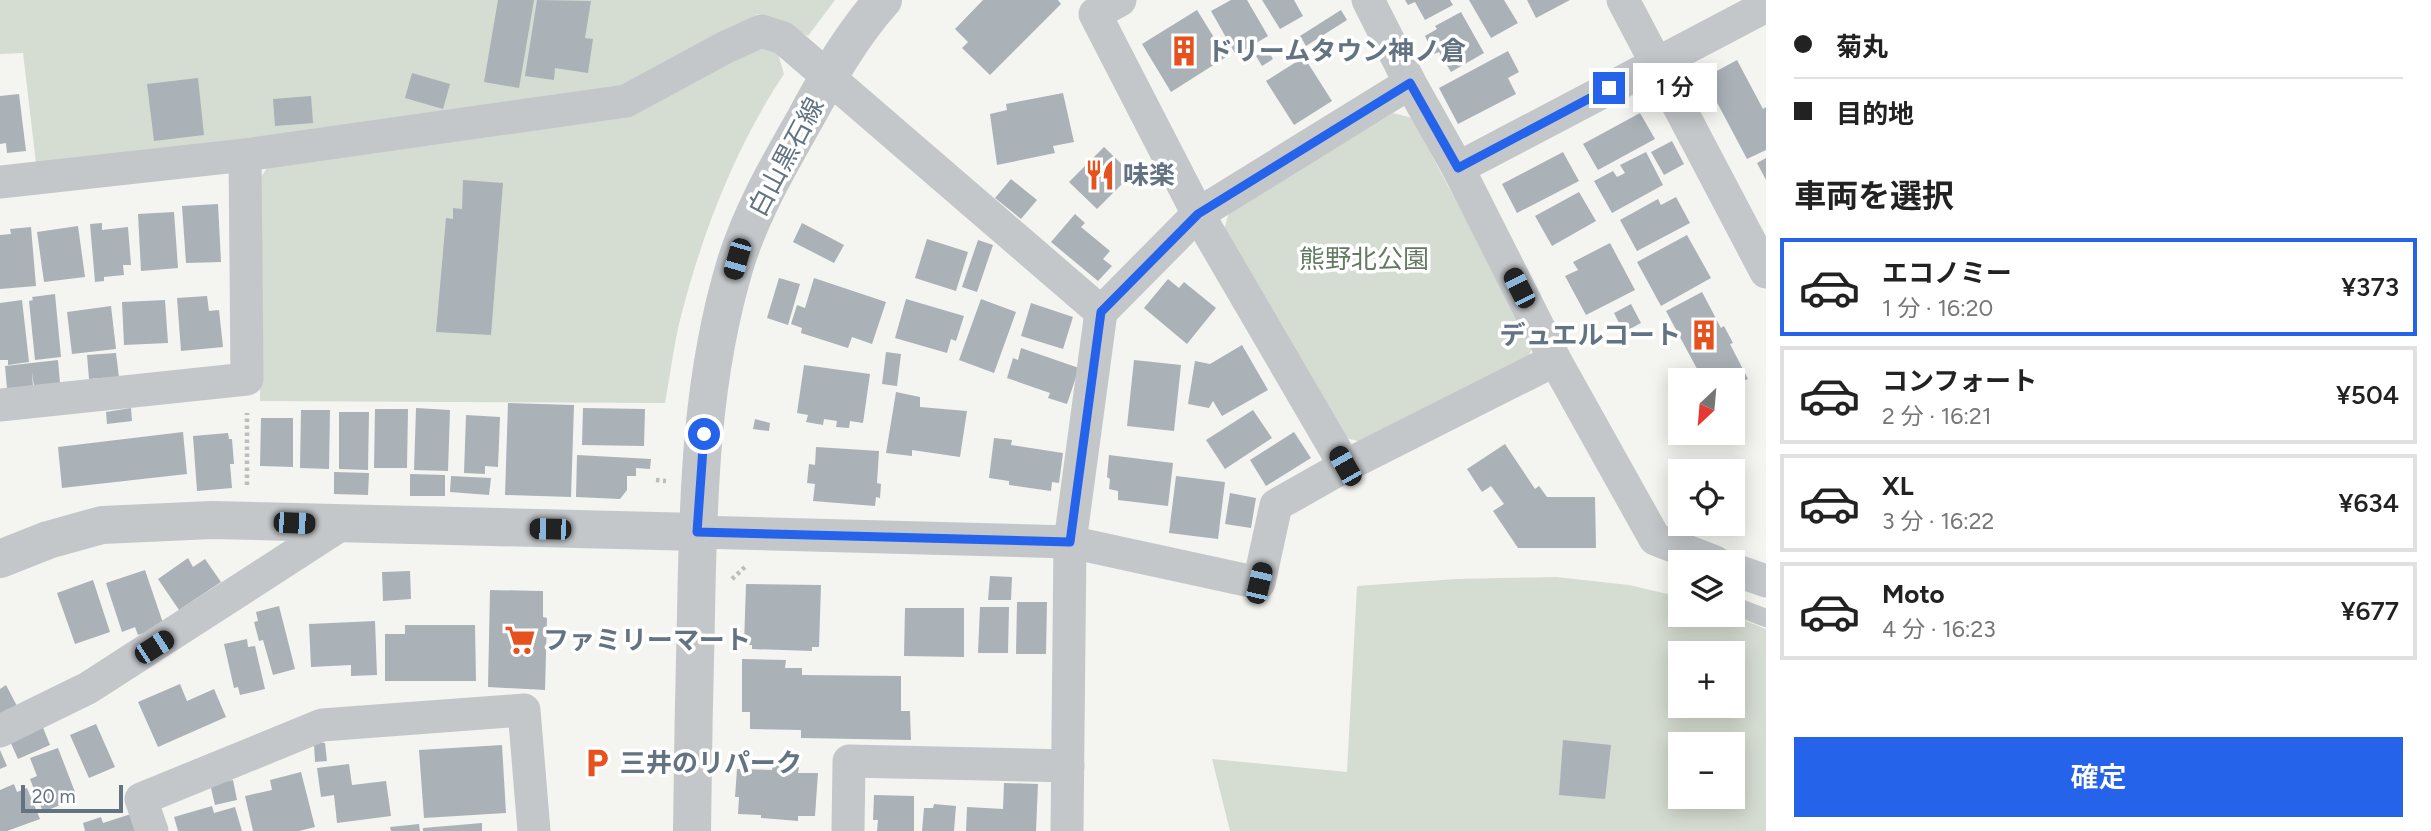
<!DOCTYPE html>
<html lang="ja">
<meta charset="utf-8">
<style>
body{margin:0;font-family:Figtree,"Noto Sans JP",sans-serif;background:#f6f6f6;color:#222;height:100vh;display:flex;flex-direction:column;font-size:26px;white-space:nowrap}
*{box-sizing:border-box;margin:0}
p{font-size:23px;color:#767676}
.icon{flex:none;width:38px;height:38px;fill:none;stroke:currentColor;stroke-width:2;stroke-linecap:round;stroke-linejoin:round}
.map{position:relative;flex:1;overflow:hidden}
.panel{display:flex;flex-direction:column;background:#fff;width:665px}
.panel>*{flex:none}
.guide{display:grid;align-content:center;height:154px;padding:0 28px;background:#fff}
.needle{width:46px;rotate:206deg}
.tools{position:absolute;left:1668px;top:368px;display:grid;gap:14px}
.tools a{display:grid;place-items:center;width:77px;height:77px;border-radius:0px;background:#fff;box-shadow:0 4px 18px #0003;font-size:35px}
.scale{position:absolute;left:21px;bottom:18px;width:102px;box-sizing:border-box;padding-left:7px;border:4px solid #637382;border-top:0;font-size:19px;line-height:24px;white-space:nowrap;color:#637382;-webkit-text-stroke:5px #fff;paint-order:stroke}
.end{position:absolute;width:32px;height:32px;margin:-16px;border:9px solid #2563eb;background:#fff;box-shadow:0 0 0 4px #fff}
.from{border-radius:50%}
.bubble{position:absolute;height:49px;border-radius:0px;background:#fff;box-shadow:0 4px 18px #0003;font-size:23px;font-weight:600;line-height:49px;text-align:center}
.car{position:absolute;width:21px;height:42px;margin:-21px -10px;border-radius:9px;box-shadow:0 0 5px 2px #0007;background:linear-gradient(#222 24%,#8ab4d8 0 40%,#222 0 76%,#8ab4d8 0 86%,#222 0)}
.guide b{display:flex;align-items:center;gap:24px;height:66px;font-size:26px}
.guide b+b{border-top:2px solid #e0e0e0}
.guide i{width:18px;height:18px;background:#222}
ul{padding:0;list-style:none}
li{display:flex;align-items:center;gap:21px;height:98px;margin:0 14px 10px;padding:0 14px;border:4px solid #e0e0e0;border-radius:0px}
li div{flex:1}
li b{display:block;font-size:26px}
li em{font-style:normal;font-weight:600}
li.selected{border-color:#2563eb}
li>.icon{width:63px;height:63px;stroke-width:1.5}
h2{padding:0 28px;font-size:32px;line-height:84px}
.button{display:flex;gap:14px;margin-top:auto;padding:14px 28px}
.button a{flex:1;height:80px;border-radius:0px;background:#2563eb;color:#fff;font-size:28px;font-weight:600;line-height:80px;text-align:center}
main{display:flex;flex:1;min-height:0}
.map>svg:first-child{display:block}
.green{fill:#d5dcd1;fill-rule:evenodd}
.building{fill:#aab1b7}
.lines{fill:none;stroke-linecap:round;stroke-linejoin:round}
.path{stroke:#bbbdbf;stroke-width:4.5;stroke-dasharray:3.5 3.5;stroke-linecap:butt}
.service{stroke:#c4c7ca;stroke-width:18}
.minor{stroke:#c4c7ca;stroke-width:33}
.tertiary{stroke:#c4c7ca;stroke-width:38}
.route{stroke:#2563eb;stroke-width:9}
.labels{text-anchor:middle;stroke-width:7;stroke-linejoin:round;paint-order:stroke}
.poi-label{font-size:26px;font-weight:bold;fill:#637382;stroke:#fff;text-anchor:start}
.street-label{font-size:26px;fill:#637382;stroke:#fff}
.park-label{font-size:26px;fill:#667962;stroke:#fff}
</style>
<main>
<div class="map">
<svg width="1766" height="831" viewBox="0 0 1766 831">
<rect width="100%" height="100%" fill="#f4f5f0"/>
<g class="green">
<path d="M0,0H835L808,36L758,14L623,86L268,138L36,163L23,53L0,54Z"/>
<path d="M759,45L777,50L784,74C734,149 701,236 679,324C673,350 670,377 665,403L260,401L261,177L269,165L632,113Z"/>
<path d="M1393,113L1412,118L1533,346L1528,358L1362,442L1346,438L1223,234L1229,212Z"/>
<path d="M1556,577L1629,585L1680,597V614H1728L1766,629V831H1230L1212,759L1347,772L1357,586L1456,579ZM1680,653H1732V705H1680ZM1680,744H1732V796H1680Z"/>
</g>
<g class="building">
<path d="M498,0H534L519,88L484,82Z"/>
<path d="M537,0L591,1L585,38L593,39L588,73L555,68L554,80L525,76Z"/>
<path d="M983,0H1058L1061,4L990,75L962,48L968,42L955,29Z"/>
<path d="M1231,0H1247L1268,36L1236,55L1211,11Z"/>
<path d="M1262,0H1294L1303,16L1280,29Z"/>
<path d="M1405,0H1450L1453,5L1425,20L1415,2L1408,5Z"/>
<path d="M1469,0H1504L1518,23L1491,38Z"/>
<path d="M1527,0H1570L1536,18Z"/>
<path d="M1197,10L1226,57L1171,92L1142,44Z"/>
<path d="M1341,10L1347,20L1306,46L1300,36Z"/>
<path d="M1461,12L1484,53L1451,72L1439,52L1434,54L1425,36L1437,29L1435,26Z"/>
<path d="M1267,49L1273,59L1262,66L1256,56Z"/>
<path d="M1508,51L1519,72L1508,78L1516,94L1458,124L1439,88Z"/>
<path d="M1304,57L1332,101L1294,125L1266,81Z"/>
<path d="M1737,60L1763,109L1766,107V150L1747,159L1704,78Z"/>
<path d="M412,73L450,84L443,109L405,98Z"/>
<path d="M198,78L204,135L154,141L147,84Z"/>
<path d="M1063,93L1074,142L1053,146L1055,153L997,165L990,114L1007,110L1006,104Z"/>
<path d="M19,94L26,151L7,153L6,143L0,144V96Z"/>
<path d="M311,96L313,123L275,126L273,99Z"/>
<path d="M1640,113L1655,139L1598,170L1583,144Z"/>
<path d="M1672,141L1684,164L1664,175L1651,152Z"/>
<path d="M1104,147L1132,174L1097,209L1069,182Z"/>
<path d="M1563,152L1579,181L1517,213L1502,184Z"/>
<path d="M1646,152L1663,185L1612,213L1594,181L1613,171L1617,177L1625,173L1620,165Z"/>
<path d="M1766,158V180L1757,163Z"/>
<path d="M1011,179L1037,200L1021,219L995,198Z"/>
<path d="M463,180L503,183L491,335L436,332L446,218L453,219V208L462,209Z"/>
<path d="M1579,192L1596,221L1552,246L1535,216Z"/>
<path d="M1676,197L1690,223L1637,251L1620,220L1658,199L1661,205Z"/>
<path d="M218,204L221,262L186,263L182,206Z"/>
<path d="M174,212L178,268L141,271L138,214Z"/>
<path d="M1075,214L1085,223L1081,227L1110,251L1103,259L1112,266L1098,281L1051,242Z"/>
<path d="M102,223V230L128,227L131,265H123L124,275L104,277V281L95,282L90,224Z"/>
<path d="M802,223L844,245L834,263L793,242Z"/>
<path d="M78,226L85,277L44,282L37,232Z"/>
<path d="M31,227L36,286L0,289V235L11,234L10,229Z"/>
<path d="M1687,235L1711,278L1661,306L1637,262Z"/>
<path d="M927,239L968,252L956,291L915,278Z"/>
<path d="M978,240L993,245L977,292L962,287Z"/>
<path d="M1610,243L1635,290L1586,315L1565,276L1578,270L1573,262Z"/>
<path d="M779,278L800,284L788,325L767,318Z"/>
<path d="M814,278L886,302L872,344L852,337L848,348L801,333L802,328L791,324L797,305L805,308Z"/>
<path d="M1168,279L1179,288L1184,282L1216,308L1187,344L1144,308Z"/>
<path d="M1702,292L1721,328L1724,326L1733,343L1730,344L1748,379L1732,386V380H1703L1666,311Z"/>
<path d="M55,294L61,357L35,360L29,301L33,300L32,297Z"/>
<path d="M207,296L209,311L219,310L223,347L181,351L177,298Z"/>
<path d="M906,299L964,316L956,341L951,339L947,353L895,338Z"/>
<path d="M981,299L1016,312L994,373L959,360Z"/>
<path d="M22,300L29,362L8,365V360H0V303Z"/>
<path d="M165,300L168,343L124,345L122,302Z"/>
<path d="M1031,303L1073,317L1063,349L1021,336Z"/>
<path d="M1631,304L1641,323L1628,330L1625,323L1620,325L1614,313Z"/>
<path d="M111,306L116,349L72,354L67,312Z"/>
<path d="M1242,345L1268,390L1222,416L1213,401L1209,408L1188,404L1195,361L1210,364Z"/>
<path d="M1021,348L1079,368L1067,404L1048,398L1050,393L1007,378L1013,358L1018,360Z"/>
<path d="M886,352L901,354L897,386L882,384Z"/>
<path d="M116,353L119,377L89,379L87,355Z"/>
<path d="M58,360L60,383L34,386L32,372L33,386L7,389L5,366Z"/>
<path d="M1134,360L1181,365L1174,431L1127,426Z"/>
<path d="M804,365L870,374L863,423L850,421L849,428L836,427L837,421L824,419L823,425L806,422L808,415L797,413Z"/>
<path d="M896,392L920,397V407L967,411L960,457L912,450V456L886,453Z"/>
<path d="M508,403L574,405L571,497L505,495Z"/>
<path d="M131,408L132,421L107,424L106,412Z"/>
<path d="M416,408L450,410L448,471L414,470Z"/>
<path d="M583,408L645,409L644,446L582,445Z"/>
<path d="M375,409H408L407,468H374Z"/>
<path d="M301,410H330L329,469L300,468Z"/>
<path d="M1253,410L1272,438L1225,469L1206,440Z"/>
<path d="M339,412H369L368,470L339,469Z"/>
<path d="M466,415L500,417L498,467L485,466V474L464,473Z"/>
<path d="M261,418H293V467L260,466Z"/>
<path d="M755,419L770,423L769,431L753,429Z"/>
<path d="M183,432L187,474L62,488L58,447Z"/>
<path d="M1294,432L1311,458L1266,486L1250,460Z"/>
<path d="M228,433L229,439H232L234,464H230L232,488L197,491L193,436Z"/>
<path d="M994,438L1012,440L1011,445L1063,453L1059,483L1052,482L1051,491L1009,485V481L989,478Z"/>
<path d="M1505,444L1535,489L1539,486L1547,497H1595L1596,548H1518L1493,511L1504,504L1491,486L1482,492L1467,469Z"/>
<path d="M816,447L879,451L877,483L881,484L880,498L876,497L875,506L813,501L815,484L807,483L809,464L815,465Z"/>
<path d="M577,455L651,459L650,469L636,468V476H627V490L620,499L576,497Z"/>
<path d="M1109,455L1173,463L1168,506L1118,500V491L1109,489L1110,479L1107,477Z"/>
<path d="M334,472L369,473L368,495L334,494Z"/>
<path d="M410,474L445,475V496H410Z"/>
<path d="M451,476L491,478L489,495L450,492Z"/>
<path d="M1176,476L1225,482L1218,539L1169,533Z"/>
<path d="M1230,493L1256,498L1251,528L1225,524Z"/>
<path d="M188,558L193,567L205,559L221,582L179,610L158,579Z"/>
<path d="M145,570L164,626L138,635L135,627L122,632L106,583Z"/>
<path d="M410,571L411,599L383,601L382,572Z"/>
<path d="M990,576L1012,577L1011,600H988Z"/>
<path d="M93,580L110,632L75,644L57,593Z"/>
<path d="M746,584L821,585L819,647H812V651L752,649V645H744Z"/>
<path d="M490,590L543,591V617L547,618L545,690L488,687Z"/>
<path d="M1017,602H1047L1046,654H1016Z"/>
<path d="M279,606L295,669L273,675L263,640L259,641L254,622L258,621L256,612Z"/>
<path d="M980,607H1009L1008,653H978Z"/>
<path d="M905,608H964V657L904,656Z"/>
<path d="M375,621L377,675L351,676V665L311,667L309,624Z"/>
<path d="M405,625H475L476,681H385V634H405Z"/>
<path d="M247,639L248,647L255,646L265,689L240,695L238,687L234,688L224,644Z"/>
<path d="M742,659L786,660L785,668H802V675L901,676V711H910L911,740L801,738V730L750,729V712H742Z"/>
<path d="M180,684L187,701L214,689L226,717L158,747L138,702Z"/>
<path d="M6,685L17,706L0,715V689Z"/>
<path d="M96,724L115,767L89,778L70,735Z"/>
<path d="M42,725L50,745L18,759L9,739Z"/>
<path d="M1563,740L1611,745L1605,799L1559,795Z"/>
<path d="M314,743H325L327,761L315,762Z"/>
<path d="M502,745L506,813L424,818L419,750Z"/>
<path d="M58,748L75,792L60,798L63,804L43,812L30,779L37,776L30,758Z"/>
<path d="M0,750L7,766L0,769Z"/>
<path d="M349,764L352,785L386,781L391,816L337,823L334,795L321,797L317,768Z"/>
<path d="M773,765L799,767L798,773H818L815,816H798V821L761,818V815L738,814L739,797H735L737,769L772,770Z"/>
<path d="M301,772L315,827L299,831H253L245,796L272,790L270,780Z"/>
<path d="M233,780L237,800L215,805L210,784Z"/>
<path d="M1004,783L1038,784L1036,831H966L967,807L1003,809Z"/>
<path d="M14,784L17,792L27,788L40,819L7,831H0V790Z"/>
<path d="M874,795L914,796V831H877L878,820H873Z"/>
<path d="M934,804L956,806L954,831H922L924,808H933Z"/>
<path d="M212,806L214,813L235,807L242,831H178L174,817Z"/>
<path d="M131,814L137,831H85L83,823L101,817L103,823Z"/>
<path d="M482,823V831H423V828Z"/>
<path d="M419,824L420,831H391L390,827Z"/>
</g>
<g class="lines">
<g class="path">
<path d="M656,480L666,481"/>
<path d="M247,485V413"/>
<path d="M732,579L746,566"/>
</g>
<path class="service" d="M1732,605L1766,618"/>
<g class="minor">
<path d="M1120,0L1095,14L1198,214L1345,466"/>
<path d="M1368,0L1410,83L1458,168L1555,360L1655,539L1715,562"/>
<path d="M1623,0L1766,272"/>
<path d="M1458,168L1766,6"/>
<path d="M0,182L245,155L626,101L724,48L761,31L783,38L1101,312"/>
<path d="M0,405L247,379L245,155"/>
<path d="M697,532L1070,542L1259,583L1276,505L1345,466L1555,360"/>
<path d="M1732,569L1766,581"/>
<path d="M0,731L88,688L342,524"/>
<path d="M152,831L141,799L322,725L524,710L534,831"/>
<path d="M848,831L849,761L1068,766"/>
<path d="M1067,831L1070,542L1101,312L1198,214L1410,83"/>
</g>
<g class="tertiary">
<path d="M0,559L48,540L102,525L212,520L697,532"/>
<path d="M692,831C693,759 694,686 696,614C698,496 701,376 736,262C752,211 779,165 805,119C828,77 851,36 883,0"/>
</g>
</g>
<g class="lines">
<path class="route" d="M704,434L697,532L1070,542L1101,312L1198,214L1410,83L1458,168L1609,88"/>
</g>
<defs>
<g id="building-bare" transform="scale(2.415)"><path d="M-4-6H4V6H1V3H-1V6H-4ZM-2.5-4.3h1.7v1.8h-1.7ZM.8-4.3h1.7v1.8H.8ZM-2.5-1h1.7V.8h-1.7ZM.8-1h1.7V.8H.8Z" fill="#e7511e" stroke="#fff" stroke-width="2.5" paint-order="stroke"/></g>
<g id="restaurant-bare" transform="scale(2.415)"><path d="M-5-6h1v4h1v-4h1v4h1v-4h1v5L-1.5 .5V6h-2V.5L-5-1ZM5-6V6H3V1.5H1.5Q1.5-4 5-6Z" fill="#e7511e" stroke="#fff" stroke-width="2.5" paint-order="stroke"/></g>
<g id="supermarket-bare" transform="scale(2.415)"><path d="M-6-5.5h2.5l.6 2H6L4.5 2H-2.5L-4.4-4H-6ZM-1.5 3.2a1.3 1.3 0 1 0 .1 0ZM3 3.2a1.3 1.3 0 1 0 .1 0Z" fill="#e7511e" stroke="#fff" stroke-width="2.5" paint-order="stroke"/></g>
<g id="parking-bare" transform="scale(2.415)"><path d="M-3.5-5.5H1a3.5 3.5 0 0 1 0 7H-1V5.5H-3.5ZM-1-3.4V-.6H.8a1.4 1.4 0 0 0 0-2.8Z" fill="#e7511e" stroke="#fff" stroke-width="2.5" paint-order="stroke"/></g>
</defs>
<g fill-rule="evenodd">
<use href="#building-bare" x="1184" y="51"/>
<use href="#restaurant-bare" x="1100" y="175"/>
<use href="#building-bare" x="1704" y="335"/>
<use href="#supermarket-bare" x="520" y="640"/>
<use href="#parking-bare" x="597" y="763"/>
</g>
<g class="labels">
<g class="poi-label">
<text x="1207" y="60">ドリームタウン神ノ倉</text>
<text x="1123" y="184">味楽</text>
<text x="1681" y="344" text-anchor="end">デュエルコート</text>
<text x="543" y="649">ファミリーマート</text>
<text x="620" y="772">三井のリパーク</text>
</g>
<g class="street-label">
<text transform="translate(786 157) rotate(-62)" y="9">白山黒石線</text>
</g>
<g class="park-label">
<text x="1364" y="268">熊野北公園</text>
</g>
</g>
</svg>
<div class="tools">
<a><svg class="needle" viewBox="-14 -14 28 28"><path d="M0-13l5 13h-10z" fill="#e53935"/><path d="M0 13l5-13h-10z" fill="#767676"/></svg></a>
<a><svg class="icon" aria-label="locate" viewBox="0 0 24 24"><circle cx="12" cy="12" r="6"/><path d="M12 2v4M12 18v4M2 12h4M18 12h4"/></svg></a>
<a><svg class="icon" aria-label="layers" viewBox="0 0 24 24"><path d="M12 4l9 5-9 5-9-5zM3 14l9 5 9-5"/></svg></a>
<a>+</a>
<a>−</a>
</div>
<div class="scale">20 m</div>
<i class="end from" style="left:704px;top:434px"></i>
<i class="end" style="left:1609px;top:88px"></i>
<div class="bubble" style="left:1633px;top:63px;width:84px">1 分</div>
<i class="car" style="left:737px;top:259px;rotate:196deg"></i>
<i class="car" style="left:1519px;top:288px;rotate:333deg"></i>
<i class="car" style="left:1345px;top:466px;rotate:330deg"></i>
<i class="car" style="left:294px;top:523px;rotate:92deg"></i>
<i class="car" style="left:550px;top:529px;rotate:271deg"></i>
<i class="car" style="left:1259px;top:583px;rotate:13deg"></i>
<i class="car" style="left:154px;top:647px;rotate:57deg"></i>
</div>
<section class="panel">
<div class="guide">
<b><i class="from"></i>菊丸</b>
<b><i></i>目的地</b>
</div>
<h2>車両を選択</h2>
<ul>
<li class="selected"><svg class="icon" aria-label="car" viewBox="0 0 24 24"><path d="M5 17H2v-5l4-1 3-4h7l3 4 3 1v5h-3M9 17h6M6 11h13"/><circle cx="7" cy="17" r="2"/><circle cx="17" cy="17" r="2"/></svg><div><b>エコノミー</b><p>1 分 · 16:20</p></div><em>¥373</em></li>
<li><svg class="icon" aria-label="car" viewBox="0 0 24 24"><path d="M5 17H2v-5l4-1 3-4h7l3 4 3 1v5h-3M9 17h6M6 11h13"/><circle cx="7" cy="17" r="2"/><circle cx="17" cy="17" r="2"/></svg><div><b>コンフォート</b><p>2 分 · 16:21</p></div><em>¥504</em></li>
<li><svg class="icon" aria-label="car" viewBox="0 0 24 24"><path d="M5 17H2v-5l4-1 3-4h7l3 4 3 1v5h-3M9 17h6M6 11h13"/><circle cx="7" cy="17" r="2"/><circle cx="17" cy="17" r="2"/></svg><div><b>XL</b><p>3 分 · 16:22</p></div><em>¥634</em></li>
<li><svg class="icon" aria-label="car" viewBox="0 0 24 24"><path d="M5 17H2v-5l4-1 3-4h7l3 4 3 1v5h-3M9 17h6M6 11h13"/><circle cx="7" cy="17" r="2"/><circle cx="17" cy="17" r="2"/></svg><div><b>Moto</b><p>4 分 · 16:23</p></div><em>¥677</em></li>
</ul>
<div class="button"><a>確定</a></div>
</section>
</main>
